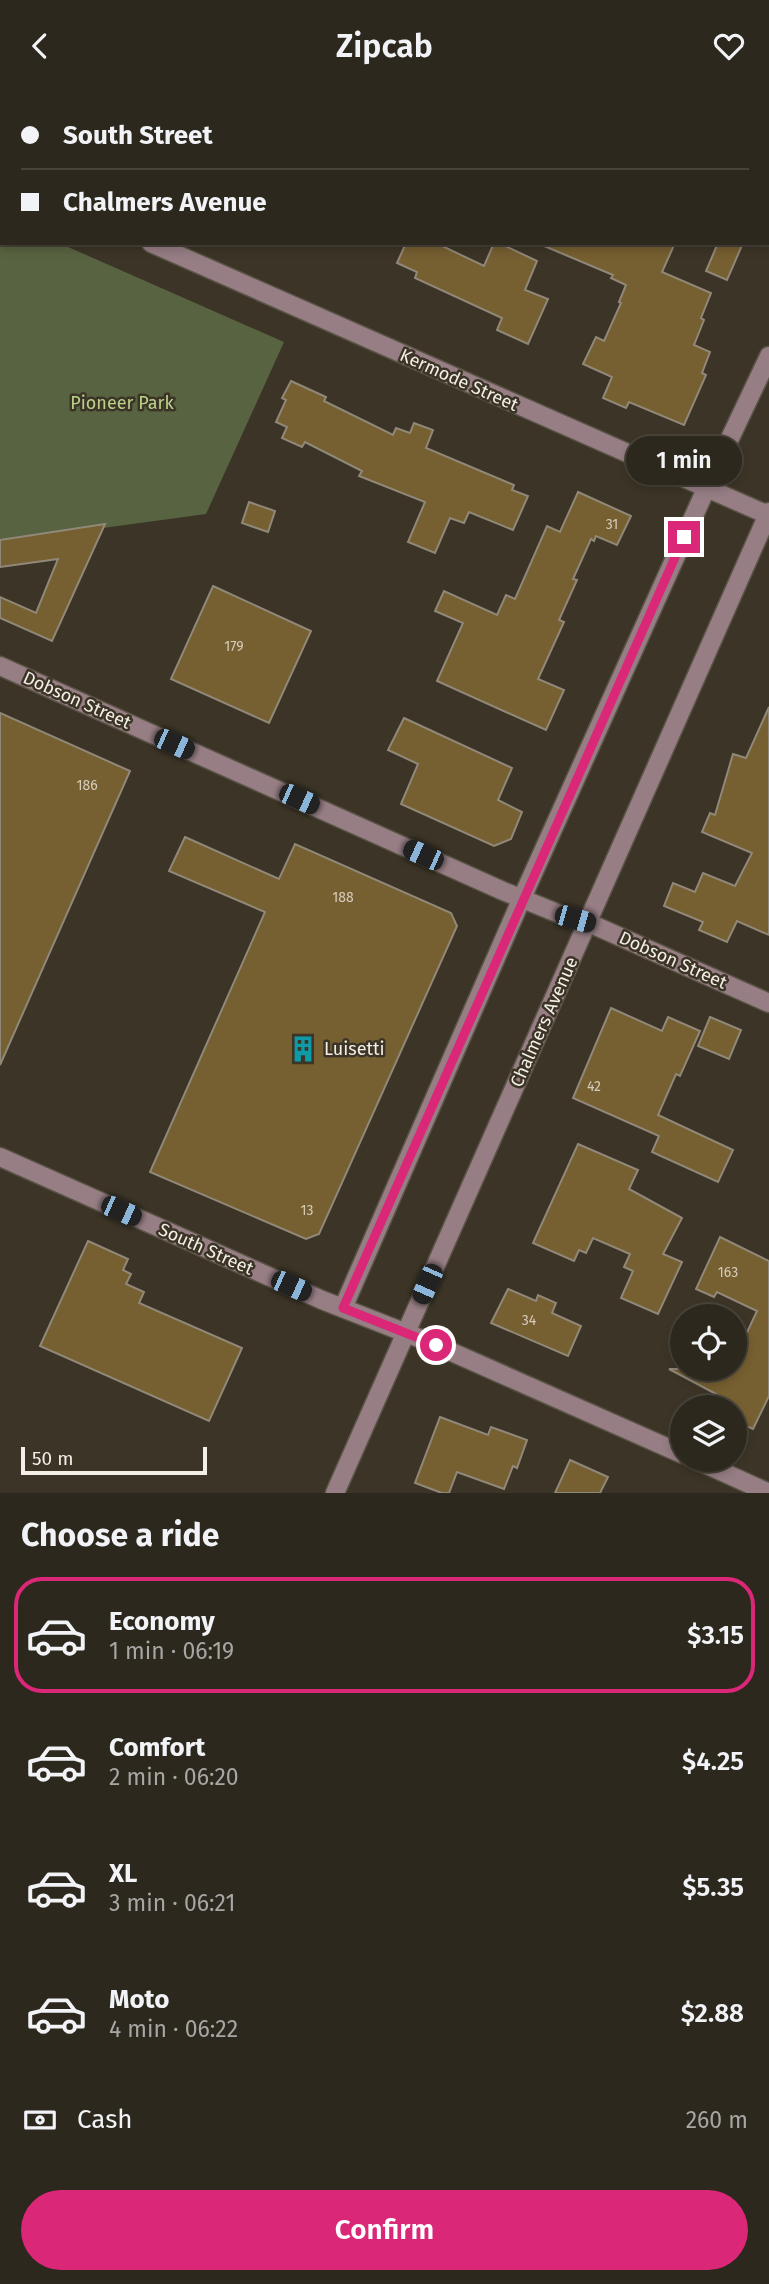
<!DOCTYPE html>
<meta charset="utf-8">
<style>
body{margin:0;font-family:"Fira Sans",sans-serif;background:#353026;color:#f1f3f6;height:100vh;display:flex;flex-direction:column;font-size:26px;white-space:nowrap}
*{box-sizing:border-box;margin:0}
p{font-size:23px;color:#a7a6a4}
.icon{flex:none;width:38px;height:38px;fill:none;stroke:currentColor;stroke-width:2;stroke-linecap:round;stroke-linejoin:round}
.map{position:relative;height:1402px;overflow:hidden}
.sheet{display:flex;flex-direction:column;background:#2d281d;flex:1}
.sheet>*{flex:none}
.top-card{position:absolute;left:0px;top:0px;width:770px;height:154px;box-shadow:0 4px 10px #0003,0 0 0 2px #48443b;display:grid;align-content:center;height:154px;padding:0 21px;background:#2d281d}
.controls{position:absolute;left:670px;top:1213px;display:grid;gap:14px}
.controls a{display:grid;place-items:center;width:77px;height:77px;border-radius:50%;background:#2d281d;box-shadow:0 4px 10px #0003,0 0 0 2px #48443b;font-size:35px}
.scale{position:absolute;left:21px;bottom:18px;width:186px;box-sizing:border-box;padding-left:7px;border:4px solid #f3efe6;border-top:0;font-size:19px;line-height:24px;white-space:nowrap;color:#f3efe6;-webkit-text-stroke:5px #3c3527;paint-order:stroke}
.end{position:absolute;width:32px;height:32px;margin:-16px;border:9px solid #db2777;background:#fff;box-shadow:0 0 0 4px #fff}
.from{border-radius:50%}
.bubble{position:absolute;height:49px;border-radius:24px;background:#2d281d;box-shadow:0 4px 10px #0003,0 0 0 2px #48443b;font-size:23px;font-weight:600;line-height:49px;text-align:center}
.car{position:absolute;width:21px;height:42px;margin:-21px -10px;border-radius:9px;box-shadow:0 0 5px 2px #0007;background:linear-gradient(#222 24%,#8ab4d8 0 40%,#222 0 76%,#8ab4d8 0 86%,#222 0)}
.top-card b{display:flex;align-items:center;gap:24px;height:66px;font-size:26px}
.top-card b+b{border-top:2px solid #48443b}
.top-card i{width:18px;height:18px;background:#f1f3f6}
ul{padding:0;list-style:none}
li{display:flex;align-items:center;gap:21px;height:116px;margin:0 14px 10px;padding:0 7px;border:4px solid transparent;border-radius:28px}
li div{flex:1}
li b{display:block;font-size:26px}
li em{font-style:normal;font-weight:600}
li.active{border-color:#db2777}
li>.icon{width:63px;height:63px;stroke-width:1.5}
h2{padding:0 21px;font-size:32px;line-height:84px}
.pay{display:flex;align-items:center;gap:18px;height:77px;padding:0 21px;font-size:26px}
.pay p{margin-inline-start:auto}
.cta{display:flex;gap:14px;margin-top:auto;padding:14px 21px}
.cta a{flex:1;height:80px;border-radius:42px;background:#db2777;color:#fff;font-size:28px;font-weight:600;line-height:80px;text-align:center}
header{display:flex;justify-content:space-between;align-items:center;height:91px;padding:0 21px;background:#2d281d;font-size:32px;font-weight:600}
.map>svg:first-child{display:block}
.green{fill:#586341}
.building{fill:#765f31;stroke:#908878;stroke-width:2}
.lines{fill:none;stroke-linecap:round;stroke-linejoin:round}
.minor-casing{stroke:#595346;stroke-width:21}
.minor{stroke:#967e84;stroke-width:18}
.route{stroke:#db2777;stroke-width:9}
.labels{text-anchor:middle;stroke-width:5;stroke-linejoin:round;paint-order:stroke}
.number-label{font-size:14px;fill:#d4cbb9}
.street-label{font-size:18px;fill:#f3efe6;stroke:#3c3527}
.park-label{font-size:18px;fill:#bad288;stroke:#3c3527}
.poi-label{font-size:18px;fill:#f3efe6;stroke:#3c3527;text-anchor:start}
</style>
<header><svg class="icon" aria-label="back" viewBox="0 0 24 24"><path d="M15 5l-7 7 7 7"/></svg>Zipcab<svg class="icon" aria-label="heart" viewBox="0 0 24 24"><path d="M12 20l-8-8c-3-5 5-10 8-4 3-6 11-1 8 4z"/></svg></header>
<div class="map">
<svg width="769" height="1402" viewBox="0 0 769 1402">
<rect width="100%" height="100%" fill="#3c3527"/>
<path class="green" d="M0,126L2,152H59L284,251L206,423L0,451Z"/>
<g class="building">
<path d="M406,152H436L484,175L494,152H499L537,170L525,199L548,208L528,253L497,239L502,227L415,187L417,181L397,172Z"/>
<path d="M537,152H675L662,181L711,202L701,227L704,229L694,254L710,261L702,282L706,284L684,334L629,311L626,317L603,307L612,286L583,273L596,246L604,250L621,212L619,211L626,194L611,187L613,184Z"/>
<path d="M718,152H743L727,189L706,180Z"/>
<path d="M291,290L326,306L324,310L393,344L396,337L410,342L414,332L433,339L426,357L514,394L512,399L528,405L513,439L469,421L464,432L450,427L435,462L408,451L425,411L359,385L362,380L305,351L302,356L282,347L287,336L276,331L286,309L282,307Z"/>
<path d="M578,401L631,425L617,454L596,445L594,450L591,448L573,488L577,489L559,529L564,531L538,588L564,599L546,639L437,590L463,532L435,520L444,500L497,524L506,504L515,508L547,435L560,441Z"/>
<path d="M249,411L275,420L268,441L242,432Z"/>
<path d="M105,433L52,550L0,527V506L36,522L58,468L0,476V449Z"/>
<path d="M213,495L311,540L269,632L171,588Z"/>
<path d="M769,616V844L737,830L727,851L699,839L703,831L664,815L673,792L695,801L703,782L735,795L752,762L702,741L710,722L715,724L733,663L746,667Z"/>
<path d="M0,622L130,680L0,974Z"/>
<path d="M404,627L512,677L498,709L522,721L511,748L494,755L401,713L418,673L388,659Z"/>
<path d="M185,746L279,788L295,753L451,822L457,835L319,1143L306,1148L150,1081L265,821L169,780Z"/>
<path d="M611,917L662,940L668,926L700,940L680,985L676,983L658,1024L733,1059L718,1091L652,1061L659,1045L573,1007Z"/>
<path d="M710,926L741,939L729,968L698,955Z"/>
<path d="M578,1053L638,1079L629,1098L682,1127L663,1163L682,1171L658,1223L621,1207L633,1180L624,1176L630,1163L593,1147L586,1162L579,1159L574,1170L533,1152Z"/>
<path d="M720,1146L769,1170V1305L753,1338L735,1330V1316H713L718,1304L669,1278H735V1267L757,1220L717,1201L714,1206L696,1198Z"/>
<path d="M88,1150L128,1168L123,1179L131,1183L126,1193L144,1201L139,1212L242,1257L209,1330L40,1255Z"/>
<path d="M508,1198L536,1210L538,1204L556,1212L552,1222L581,1235L568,1265L491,1232Z"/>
<path d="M440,1326L488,1344L491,1336L527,1349L517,1377L513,1375L504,1398L457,1381L449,1402H442L415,1392Z"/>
<path d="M570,1369L608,1386L600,1402H555Z"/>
</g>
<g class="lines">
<g class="minor-casing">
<g id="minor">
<path d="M0,85L2,86"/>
<path d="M151,152L768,424"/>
<path d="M0,575L503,800L562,824L589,832L769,912"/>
<path d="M0,1066L322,1209L429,1251L682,1363"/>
<path d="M343,1217L522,807L706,398L769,265"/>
<path d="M694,1368L769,1402"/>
<path d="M335,1402L769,421"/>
</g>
</g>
<use href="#minor" class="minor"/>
</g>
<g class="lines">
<path class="route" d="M436,1254L343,1217L684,446"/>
</g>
<defs>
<g id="building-bare" transform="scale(2.1)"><path d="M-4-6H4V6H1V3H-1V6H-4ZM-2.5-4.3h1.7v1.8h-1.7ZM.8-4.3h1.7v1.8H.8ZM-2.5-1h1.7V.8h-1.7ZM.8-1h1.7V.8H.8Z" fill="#0f9aa8" stroke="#3c3527" stroke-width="2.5" paint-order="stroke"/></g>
</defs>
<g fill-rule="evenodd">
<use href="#building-bare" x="303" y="958"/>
</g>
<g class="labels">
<g class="number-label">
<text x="612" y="438">31</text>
<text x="234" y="560">179</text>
<text x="87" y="699">186</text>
<text x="343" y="811">188</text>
<text x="594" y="1000">42</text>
<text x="307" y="1124">13</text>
<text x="728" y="1186">163</text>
<text x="529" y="1234">34</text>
</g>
<g class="street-label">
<text transform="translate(459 289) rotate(24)" y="6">Kermode Street</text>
<text transform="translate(77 609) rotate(24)" y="6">Dobson Street</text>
<text transform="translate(673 869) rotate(24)" y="6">Dobson Street</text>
<text transform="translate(544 931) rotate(-66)" y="6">Chalmers Avenue</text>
<text transform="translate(206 1158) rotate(24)" y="6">South Street</text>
</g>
<g class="park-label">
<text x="122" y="318">Pioneer Park</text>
</g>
<g class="poi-label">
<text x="324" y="964">Luisetti</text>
</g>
</g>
</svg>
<div class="controls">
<a><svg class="icon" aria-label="locate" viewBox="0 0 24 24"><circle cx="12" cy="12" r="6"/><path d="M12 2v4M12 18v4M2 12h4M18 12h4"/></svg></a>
<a><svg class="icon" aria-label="layers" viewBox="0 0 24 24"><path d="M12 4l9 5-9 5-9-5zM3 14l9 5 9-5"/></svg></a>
</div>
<div class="scale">50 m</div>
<i class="end from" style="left:436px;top:1254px"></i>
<i class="end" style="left:684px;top:446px"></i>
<div class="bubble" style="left:626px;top:345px;width:116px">1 min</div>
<i class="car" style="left:174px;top:653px;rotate:114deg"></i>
<i class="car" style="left:299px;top:708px;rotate:114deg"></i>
<i class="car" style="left:423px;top:764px;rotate:294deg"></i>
<i class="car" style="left:575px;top:828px;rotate:106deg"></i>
<i class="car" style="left:121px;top:1120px;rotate:114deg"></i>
<i class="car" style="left:427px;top:1193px;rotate:204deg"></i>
<i class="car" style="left:291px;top:1195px;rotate:114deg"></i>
<div class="top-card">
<b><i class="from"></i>South Street</b>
<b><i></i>Chalmers Avenue</b>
</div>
</div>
<section class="sheet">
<h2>Choose a ride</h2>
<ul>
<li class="active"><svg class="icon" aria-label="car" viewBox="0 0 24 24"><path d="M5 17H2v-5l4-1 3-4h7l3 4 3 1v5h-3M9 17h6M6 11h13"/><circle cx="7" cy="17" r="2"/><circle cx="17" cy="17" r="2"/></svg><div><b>Economy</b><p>1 min · 06:19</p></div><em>$3.15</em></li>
<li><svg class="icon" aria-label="car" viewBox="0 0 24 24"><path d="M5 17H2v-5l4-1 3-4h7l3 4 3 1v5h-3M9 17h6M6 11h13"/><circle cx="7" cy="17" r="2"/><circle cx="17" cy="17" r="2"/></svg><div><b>Comfort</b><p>2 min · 06:20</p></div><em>$4.25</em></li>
<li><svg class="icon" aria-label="car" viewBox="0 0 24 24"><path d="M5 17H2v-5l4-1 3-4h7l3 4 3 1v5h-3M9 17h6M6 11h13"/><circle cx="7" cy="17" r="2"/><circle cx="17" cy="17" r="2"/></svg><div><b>XL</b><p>3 min · 06:21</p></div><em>$5.35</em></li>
<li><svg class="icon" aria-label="car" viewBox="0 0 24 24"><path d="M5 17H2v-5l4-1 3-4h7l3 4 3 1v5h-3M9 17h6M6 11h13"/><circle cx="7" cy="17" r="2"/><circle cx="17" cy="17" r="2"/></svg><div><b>Moto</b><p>4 min · 06:22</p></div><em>$2.88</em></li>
</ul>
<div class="pay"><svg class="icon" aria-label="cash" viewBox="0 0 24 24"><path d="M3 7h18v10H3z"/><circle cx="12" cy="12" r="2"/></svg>Cash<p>260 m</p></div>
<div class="cta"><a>Confirm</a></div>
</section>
